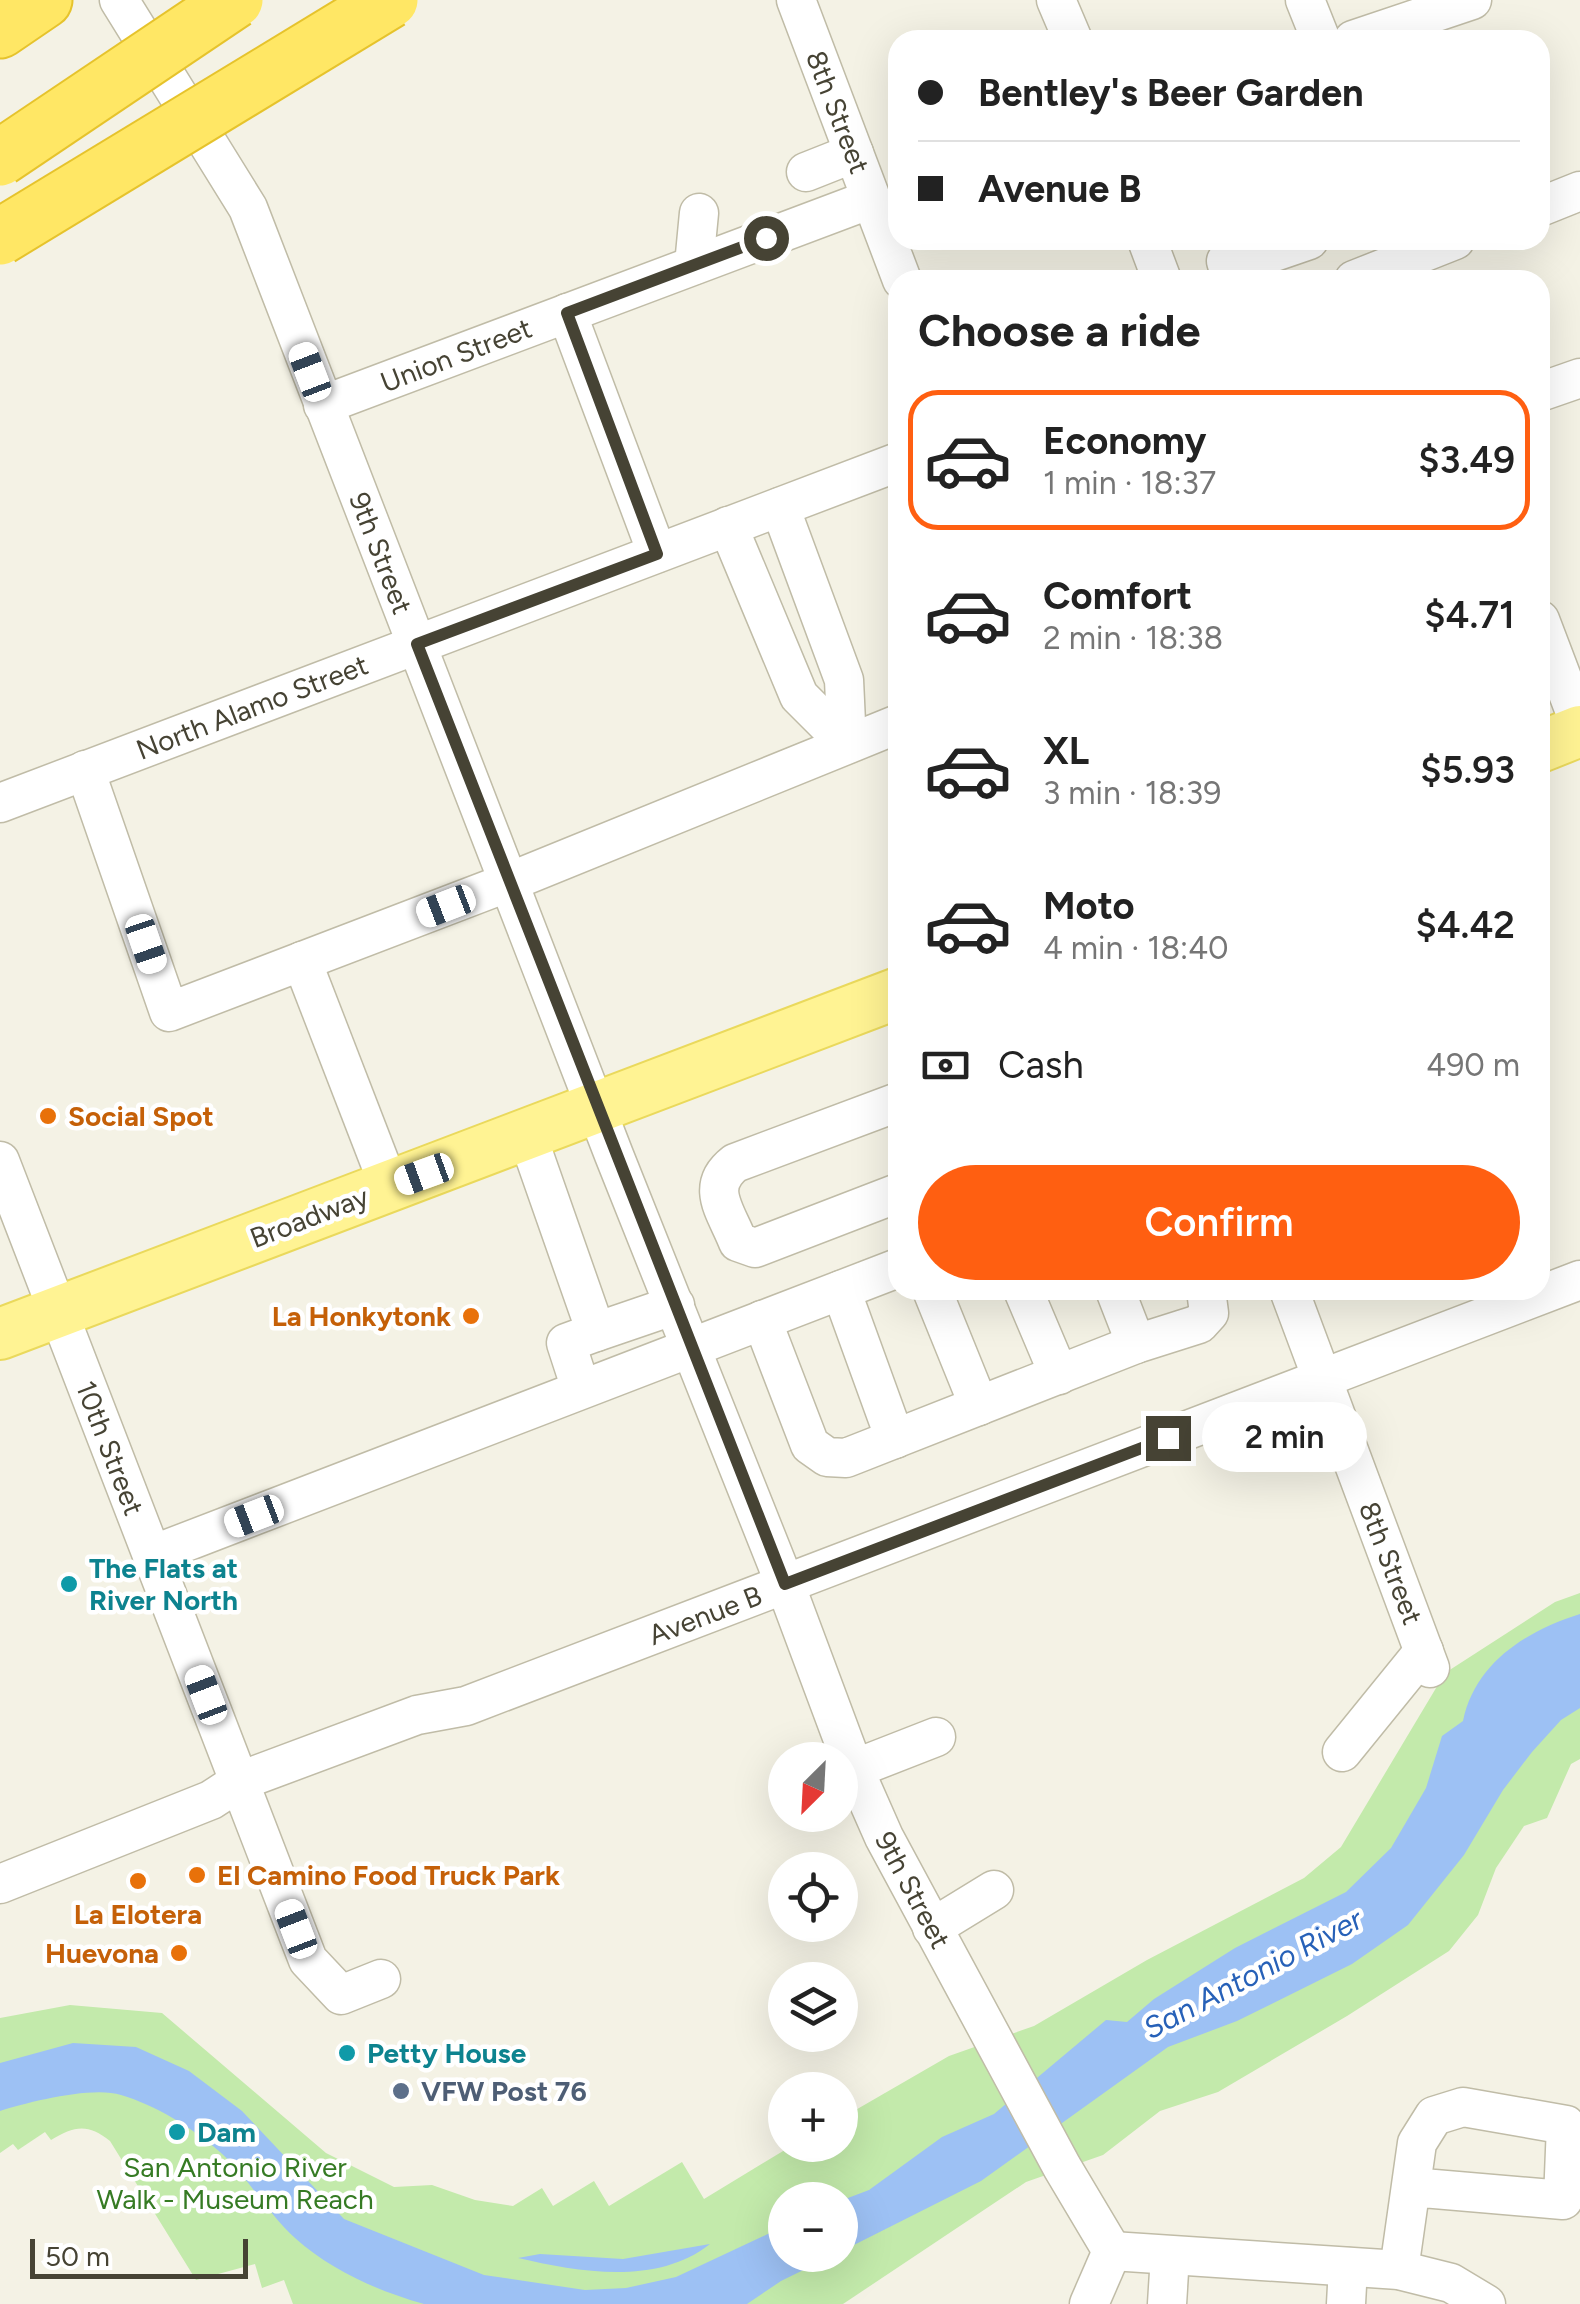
<!DOCTYPE html>
<meta charset="utf-8">
<style>
body{margin:0;font-family:Figtree,sans-serif;background:#f6f6f6;color:#222;height:100vh;display:flex;flex-direction:column;font-size:38px;white-space:nowrap}
*{box-sizing:border-box;margin:0}
p{font-size:32px;color:#767676}
.icon{flex:none;width:55px;height:55px;fill:none;stroke:currentColor;stroke-width:2;stroke-linecap:round;stroke-linejoin:round}
.map{position:relative;flex:1;overflow:hidden}
.sheet{position:absolute;left:888px;top:270px;width:662px;height:1030px;display:flex;flex-direction:column;background:#fff;border-radius:30px;box-shadow:0 10px 40px #0002}
.sheet>*{flex:none}
.guide{position:absolute;left:888px;top:30px;width:662px;height:220px;border-radius:30px;box-shadow:0 10px 40px #0002;display:grid;align-content:center;height:220px;padding:0 30px;background:#fff}
.needle{width:65px;rotate:204deg}
.tools{position:absolute;left:768px;top:1742px;display:grid;gap:20px}
.tools a{display:grid;place-items:center;width:90px;height:90px;border-radius:50%;background:#fff;box-shadow:0 10px 40px #0002;font-size:50px}
.scale{position:absolute;left:30px;bottom:25px;width:218px;box-sizing:border-box;padding-left:10px;border:5px solid #464334;border-top:0;font-size:28px;line-height:35px;white-space:nowrap;color:#464334;-webkit-text-stroke:8px #fff;paint-order:stroke}
.end{position:absolute;width:45px;height:45px;margin:-22px;border:12px solid #464334;background:#fff;box-shadow:0 0 0 5px #fff}
.from{border-radius:50%}
.bubble{position:absolute;height:70px;border-radius:35px;background:#fff;box-shadow:0 10px 40px #0002;font-size:32px;font-weight:600;line-height:70px;text-align:center}
.car{position:absolute;width:30px;height:60px;margin:-30px -15px;border-radius:12px;box-shadow:0 0 8px 2px #0007;background:linear-gradient(#fff 24%,#345 0 40%,#fff 0 76%,#345 0 86%,#fff 0)}
.guide b{display:flex;align-items:center;gap:35px;height:95px;font-size:38px}
.guide b+b{border-top:2px solid #e0e0e0}
.guide i{width:25px;height:25px;background:#222}
ul{padding:0;list-style:none}
li{display:flex;align-items:center;gap:30px;height:140px;margin:0 20px 15px;padding:0 10px;border:5px solid transparent;border-radius:30px}
li div{flex:1}
li b{display:block;font-size:38px}
li em{font-style:normal;font-weight:600}
li.current{border-color:#ff5f11}
li>.icon{width:90px;height:90px;stroke-width:1.5}
h2{padding:0 30px;font-size:45px;line-height:120px}
.pay{display:flex;align-items:center;gap:25px;height:110px;padding:0 30px;font-size:38px}
.pay p{margin-inline-start:auto}
.action{display:flex;gap:20px;margin-top:auto;padding:20px 30px}
.action a{flex:1;height:115px;border-radius:60px;background:#ff5f11;color:#fff;font-size:40px;font-weight:600;line-height:115px;text-align:center}
.map>svg:first-child{display:block}
.green{fill:#c3eaab;fill-rule:evenodd}
.water{fill:#9dc1f4}
.lines{fill:none;stroke-linecap:round;stroke-linejoin:round}
.minor-casing{stroke:#c0bca7;stroke-width:41}
.major-casing{stroke:#ead95c;stroke-width:54}
.highway-casing{stroke:#e6c32c;stroke-width:59}
.minor{stroke:#fff;stroke-width:38}
.major{stroke:#fff393;stroke-width:50}
.highway{stroke:#ffe765;stroke-width:55}
.highway-bridge-casing{stroke:#e6c32c;stroke-width:59;stroke-linecap:butt}
.highway-bridge{stroke:#ffe765;stroke-width:55}
.route{stroke:#464334;stroke-width:12}
.food-dot{fill:#e8710a;stroke:#fff;stroke-width:4}
.culture-dot{fill:#0f9aa8;stroke:#fff;stroke-width:4}
.service-dot{fill:#5c6f8a;stroke:#fff;stroke-width:4}
.labels{text-anchor:middle;stroke-width:9;stroke-linejoin:round;paint-order:stroke}
.street-label{font-size:28px;fill:#464334;stroke:#fff}
.food-label{font-size:28px;font-weight:bold;fill:#c56008;stroke:#fff;text-anchor:start}
.culture-label{font-size:28px;font-weight:bold;fill:#0d838f;stroke:#fff;text-anchor:start}
.service-label{font-size:28px;font-weight:bold;fill:#4e5e75;stroke:#fff;text-anchor:start}
.park-label{font-size:28px;fill:#367b24;stroke:#fff}
.water-label{font-size:30px;font-style:italic;fill:#2761b8;stroke:#fff}
</style>
<div class="map">
<svg width="1580" height="2304" viewBox="0 0 1580 2304">
<rect width="100%" height="100%" fill="#f4f2e5"/>
<path class="green" d="M1580,1593V1759L1571,1764L1547,1818L1524,1826L1496,1868L1478,1915L1449,1951L1347,2016L1218,2092L1160,2111L1103,2155L1026,2182L843,2304H293L284,2280L262,2288L255,2264L196,2280L110,2141C88,2123 74,2126 51,2140L45,2132L18,2150L13,2144L0,2153V2018L70,2005L162,2013L326,2153L394,2187L432,2185L475,2200L513,2206L542,2188L553,2206L594,2181L609,2206L682,2162L704,2199L793,2145H840V2119L949,2056L1034,2026L1147,1960L1304,1878L1341,1847L1445,1673L1555,1602ZM785,2200H840V2255H785Z"/>
<g class="water">
<path d="M1580,1614V1708L1561,1720L1532,1752L1503,1790L1464,1855L1408,1925L1352,1964L1237,2021L1168,2047L981,2181L840,2252V2201L869,2190L942,2137L994,2114L1106,2020L1127,2022L1154,1999L1235,1948L1346,1892L1391,1848L1426,1788L1442,1736L1463,1721C1475,1663 1526,1631 1580,1614Z"/>
<path d="M73,2043L136,2047L189,2071L242,2111L344,2219L484,2275L585,2290L626,2288L676,2277L785,2226V2255H834L781,2281L747,2304H424C378,2291 332,2271 295,2238C268,2214 248,2177 220,2152C193,2128 155,2105 121,2095C92,2086 29,2102 0,2111V2063Z"/>
<path d="M710,2244C657,2286 579,2272 518,2258L540,2254L623,2259Z"/>
</g>
<g class="lines">
<g class="minor-casing">
<g id="minor">
<path d="M119,0L248,208L614,1155L785,1584L854,1769L884,1837L1062,2167L1112,2251"/>
<path d="M796,0L902,280"/>
<path d="M1056,0L1073,40"/>
<path d="M1305,0L1321,40"/>
<path d="M1353,40L1472,0"/>
<path d="M806,172L854,153"/>
<path d="M1540,207L1580,191"/>
<path d="M1147,240L1162,280"/>
<path d="M1226,261L1228,268L1309,240"/>
<path d="M694,265L699,213"/>
<path d="M1354,280L1455,240"/>
<path d="M567,313L657,553"/>
<path d="M1540,392L1580,378"/>
<path d="M323,405L871,199"/>
<path d="M780,507L844,680L847,744"/>
<path d="M728,526L799,696L847,744"/>
<path d="M1540,620L1580,725"/>
<path d="M85,770L169,1012L509,882L898,724"/>
<path d="M0,803L898,462"/>
<path d="M302,961L389,1186"/>
<path d="M898,1102L735,1163C704,1187 726,1211 738,1242L755,1248L898,1193"/>
<path d="M527,1135L596,1332L675,1305"/>
<path d="M0,1161L308,1960L341,1995L381,1979"/>
<path d="M841,1290L895,1439"/>
<path d="M932,1290L979,1406"/>
<path d="M1023,1290L1059,1375"/>
<path d="M1115,1290L1136,1344"/>
<path d="M1289,1290L1430,1668"/>
<path d="M762,1320L810,1445L827,1457L846,1458L1136,1344L1199,1324L1209,1313L1206,1290"/>
<path d="M581,1389L566,1343L596,1332"/>
<path d="M152,1555L898,1268"/>
<path d="M1342,1752L1424,1651"/>
<path d="M854,1769L936,1737"/>
<path d="M0,1884L211,1800L240,1781L417,1715L466,1706L1580,1280"/>
<path d="M932,1928L994,1890"/>
<path d="M1112,2251L1399,2270L1451,2283L1486,2304"/>
<path d="M1399,2270L1417,2143L1434,2116L1463,2107L1566,2125L1563,2200L1411,2187"/>
<path d="M1089,2304L1112,2251"/>
<path d="M1167,2304L1170,2256"/>
<path d="M1346,2304L1348,2267"/>
</g>
</g>
<g class="major-casing">
<g id="major">
<path d="M1540,747L1580,731"/>
<path d="M0,1334L898,993"/>
</g>
</g>
<g class="highway-casing">
<path id="highway" d="M0,30L44,0"/>
</g>
<use href="#minor" class="minor"/>
<use href="#major" class="major"/>
<use href="#highway" class="highway"/>
<g class="highway-bridge-casing">
<g id="highway-bridge">
<path d="M0,158L235,0"/>
<path d="M0,237L390,0"/>
</g>
</g>
<use href="#highway-bridge" class="highway-bridge"/>
</g>
<g class="lines">
<path class="route" d="M766,238L567,313L657,554L417,644L785,1584L1168,1438"/>
</g>
<g class="food-dot">
<circle cx="48" cy="1116" r="10"/>
<circle cx="471" cy="1316" r="10"/>
<circle cx="197" cy="1875" r="10"/>
<circle cx="138" cy="1881" r="10"/>
<circle cx="179" cy="1953" r="10"/>
</g>
<g class="culture-dot">
<circle cx="69" cy="1584" r="10"/>
<circle cx="347" cy="2053" r="10"/>
<circle cx="177" cy="2132" r="10"/>
</g>
<circle class="service-dot" cx="401" cy="2091" r="10"/>
<g class="labels">
<g class="street-label">
<text transform="translate(838 112) rotate(69)" y="10">8th Street</text>
<text transform="translate(456 355) rotate(-21)" y="10">Union Street</text>
<text transform="translate(381 553) rotate(69)" y="10">9th Street</text>
<text transform="translate(252 707) rotate(-21)" y="10">North Alamo Street</text>
<text transform="translate(309 1217) rotate(-21)" y="10">Broadway</text>
<text transform="translate(110 1448) rotate(69)" y="10">10th Street</text>
<text transform="translate(1391 1563) rotate(69)" y="10">8th Street</text>
<text transform="translate(705 1615) rotate(-21)" y="10">Avenue B</text>
<text transform="translate(913 1890) rotate(62)" y="10">9th Street</text>
</g>
<g class="food-label">
<text x="68" y="1126">Social Spot</text>
<text x="451" y="1326" text-anchor="end">La Honkytonk</text>
<text x="217" y="1885">El Camino Food Truck Park</text>
<text x="138" y="1924" text-anchor="middle">La Elotera</text>
<text x="159" y="1963" text-anchor="end">Huevona</text>
</g>
<g class="culture-label">
<text x="89" y="1578">The Flats at<tspan x="89" dy="32">River North</tspan></text>
<text x="367" y="2063">Petty House</text>
<text x="197" y="2142">Dam</text>
</g>
<g class="service-label">
<text x="421" y="2101">VFW Post 76</text>
</g>
<g class="park-label">
<text x="235" y="2177">San Antonio River<tspan x="235" dy="32">Walk - Museum Reach</tspan></text>
</g>
<g class="water-label">
<text transform="translate(1253 1974) rotate(-28)" y="10">San Antonio River</text>
</g>
</g>
</svg>
<div class="tools">
<a><svg class="needle" viewBox="-14 -14 28 28"><path d="M0-13l5 13h-10z" fill="#e53935"/><path d="M0 13l5-13h-10z" fill="#767676"/></svg></a>
<a><svg class="icon" aria-label="locate" viewBox="0 0 24 24"><circle cx="12" cy="12" r="6"/><path d="M12 2v4M12 18v4M2 12h4M18 12h4"/></svg></a>
<a><svg class="icon" aria-label="layers" viewBox="0 0 24 24"><path d="M12 4l9 5-9 5-9-5zM3 14l9 5 9-5"/></svg></a>
<a>+</a>
<a>−</a>
</div>
<div class="scale">50 m</div>
<i class="end from" style="left:766px;top:238px"></i>
<i class="end" style="left:1168px;top:1438px"></i>
<div class="bubble" style="left:1202px;top:1402px;width:165px">2 min</div>
<i class="car" style="left:310px;top:372px;rotate:339deg"></i>
<i class="car" style="left:446px;top:906px;rotate:249deg"></i>
<i class="car" style="left:146px;top:944px;rotate:161deg"></i>
<i class="car" style="left:424px;top:1174px;rotate:250deg"></i>
<i class="car" style="left:254px;top:1516px;rotate:249deg"></i>
<i class="car" style="left:206px;top:1695px;rotate:339deg"></i>
<i class="car" style="left:296px;top:1929px;rotate:339deg"></i>
<div class="guide">
<b><i class="from"></i>Bentley's Beer Garden</b>
<b><i></i>Avenue B</b>
</div>
<section class="sheet">
<h2>Choose a ride</h2>
<ul>
<li class="current"><svg class="icon" aria-label="car" viewBox="0 0 24 24"><path d="M5 17H2v-5l4-1 3-4h7l3 4 3 1v5h-3M9 17h6M6 11h13"/><circle cx="7" cy="17" r="2"/><circle cx="17" cy="17" r="2"/></svg><div><b>Economy</b><p>1 min · 18:37</p></div><em>$3.49</em></li>
<li><svg class="icon" aria-label="car" viewBox="0 0 24 24"><path d="M5 17H2v-5l4-1 3-4h7l3 4 3 1v5h-3M9 17h6M6 11h13"/><circle cx="7" cy="17" r="2"/><circle cx="17" cy="17" r="2"/></svg><div><b>Comfort</b><p>2 min · 18:38</p></div><em>$4.71</em></li>
<li><svg class="icon" aria-label="car" viewBox="0 0 24 24"><path d="M5 17H2v-5l4-1 3-4h7l3 4 3 1v5h-3M9 17h6M6 11h13"/><circle cx="7" cy="17" r="2"/><circle cx="17" cy="17" r="2"/></svg><div><b>XL</b><p>3 min · 18:39</p></div><em>$5.93</em></li>
<li><svg class="icon" aria-label="car" viewBox="0 0 24 24"><path d="M5 17H2v-5l4-1 3-4h7l3 4 3 1v5h-3M9 17h6M6 11h13"/><circle cx="7" cy="17" r="2"/><circle cx="17" cy="17" r="2"/></svg><div><b>Moto</b><p>4 min · 18:40</p></div><em>$4.42</em></li>
</ul>
<div class="pay"><svg class="icon" aria-label="cash" viewBox="0 0 24 24"><path d="M3 7h18v10H3z"/><circle cx="12" cy="12" r="2"/></svg>Cash<p>490 m</p></div>
<div class="action"><a>Confirm</a></div>
</section>
</div>
